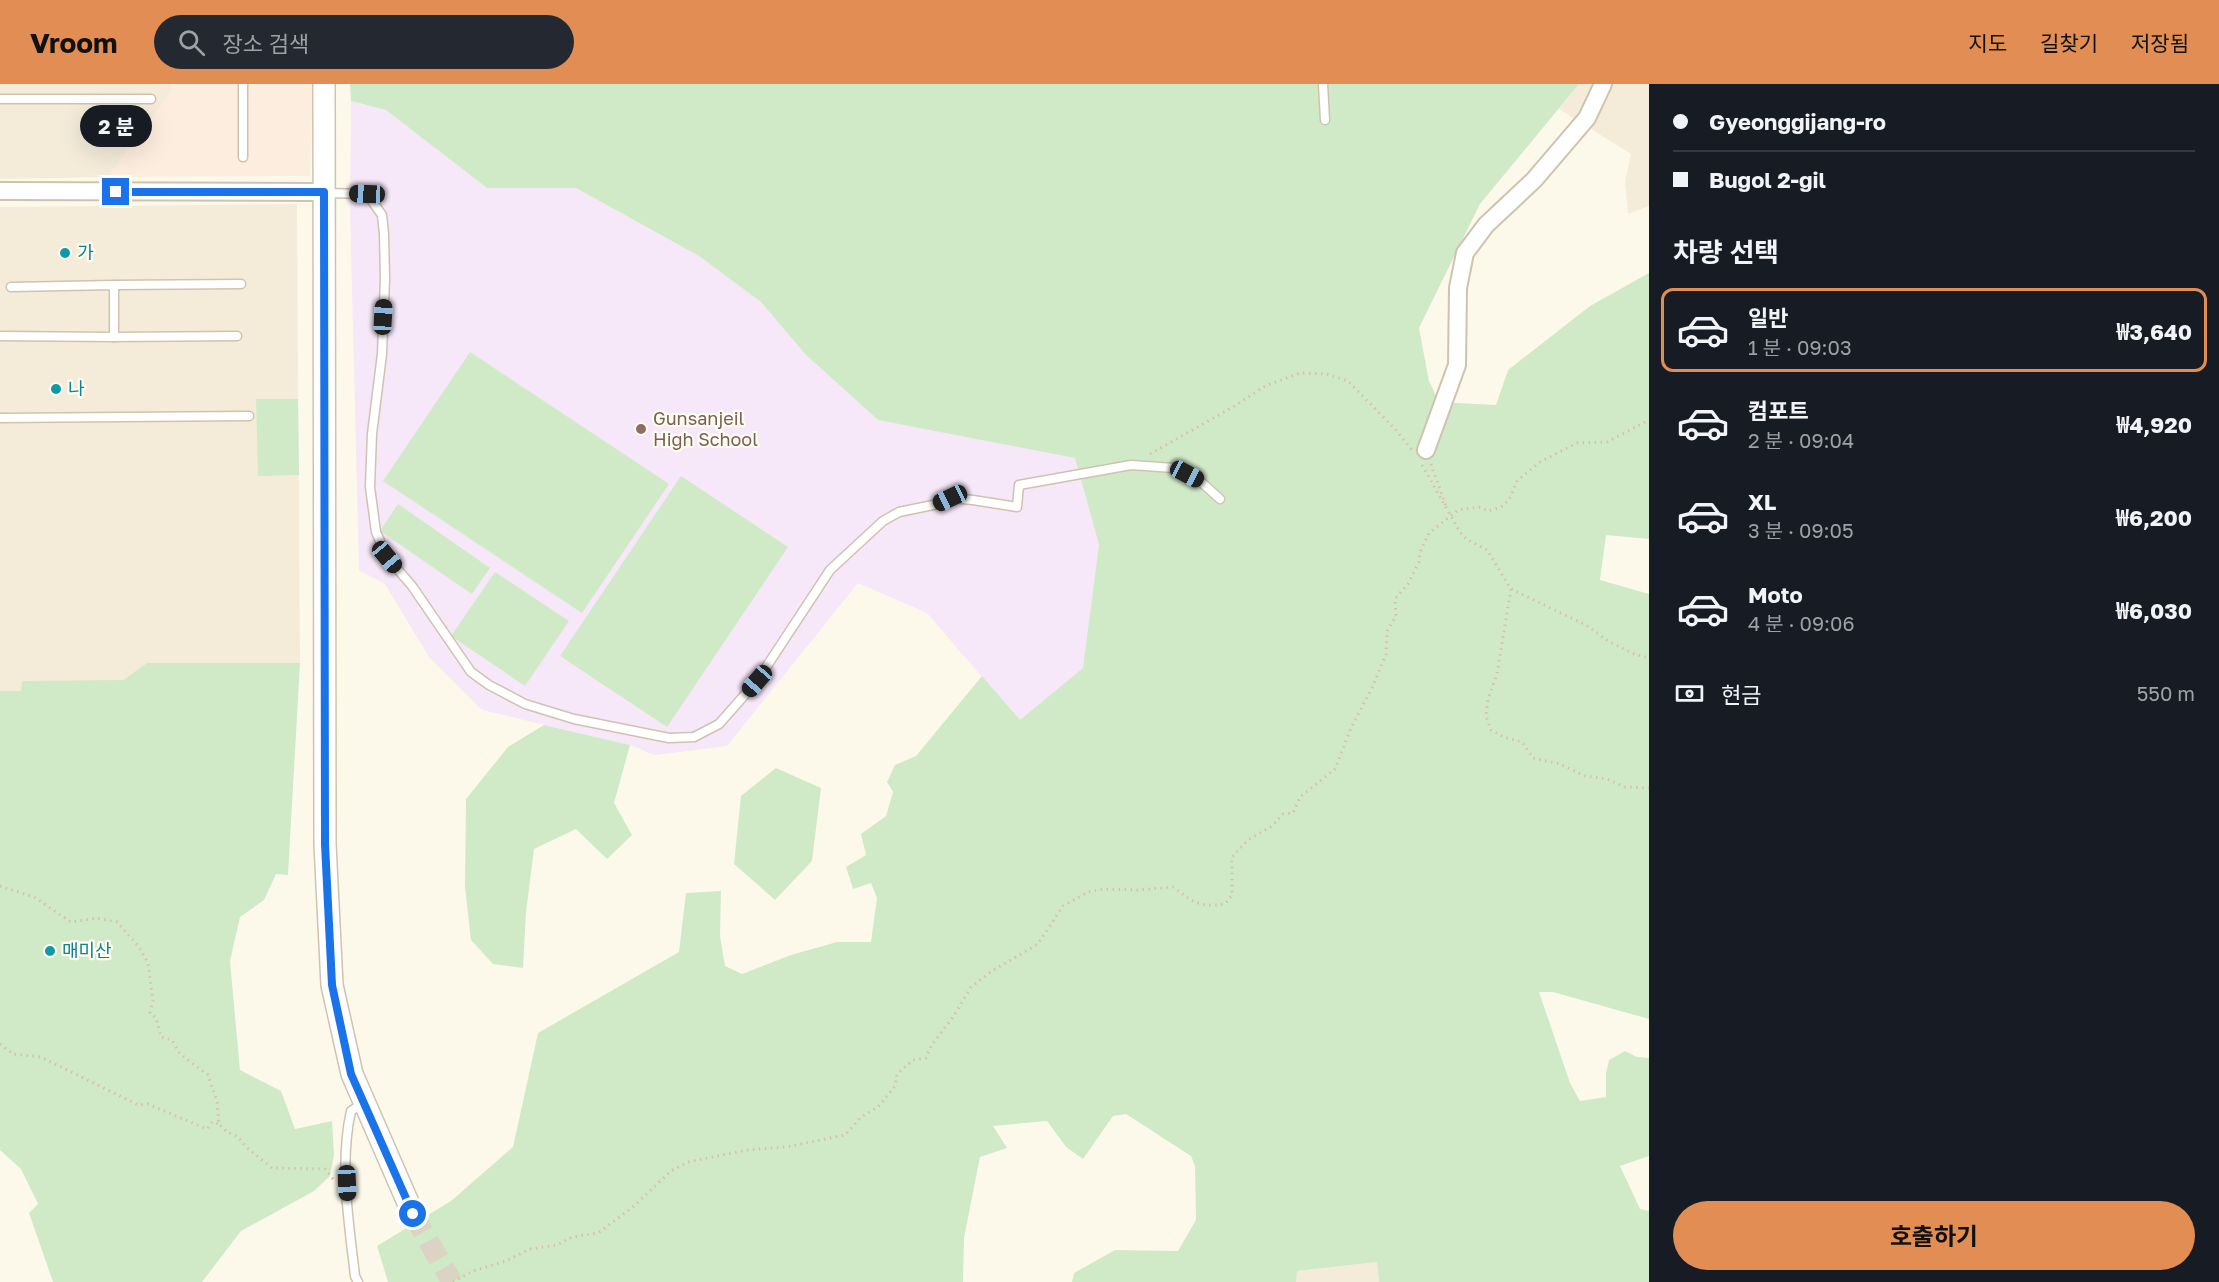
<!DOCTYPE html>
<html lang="ko">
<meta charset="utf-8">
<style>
body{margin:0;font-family:"Golos Text","Noto Sans KR",sans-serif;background:#242831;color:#f1f3f6;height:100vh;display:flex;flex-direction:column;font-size:22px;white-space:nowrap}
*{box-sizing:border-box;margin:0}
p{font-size:20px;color:#9ea1a6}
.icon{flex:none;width:33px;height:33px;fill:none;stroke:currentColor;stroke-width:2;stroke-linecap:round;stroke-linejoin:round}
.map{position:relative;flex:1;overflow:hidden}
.sheet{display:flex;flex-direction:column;background:#171b24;width:570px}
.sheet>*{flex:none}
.hud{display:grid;align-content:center;height:132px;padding:0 24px;background:#171b24}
.end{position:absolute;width:27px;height:27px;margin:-14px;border:8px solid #1a73e8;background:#fff;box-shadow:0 0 0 3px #fff}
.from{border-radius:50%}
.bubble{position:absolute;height:42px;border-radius:21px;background:#171b24;box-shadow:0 6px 24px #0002;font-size:20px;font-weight:700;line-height:42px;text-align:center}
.car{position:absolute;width:18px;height:36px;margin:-18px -9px;border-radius:8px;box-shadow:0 0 4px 2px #0007;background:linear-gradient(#222 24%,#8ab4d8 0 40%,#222 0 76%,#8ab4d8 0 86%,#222 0)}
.hud b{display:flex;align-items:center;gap:21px;height:57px;font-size:22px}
.hud b+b{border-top:2px solid #363941}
.hud i{width:15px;height:15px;background:#f1f3f6}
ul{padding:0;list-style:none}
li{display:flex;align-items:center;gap:18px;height:84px;margin:0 12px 9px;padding:0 12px;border:3px solid transparent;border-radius:12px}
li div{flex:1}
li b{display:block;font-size:22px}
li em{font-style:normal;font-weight:700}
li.current{border-color:#e28d54}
li>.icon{width:54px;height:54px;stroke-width:1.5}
h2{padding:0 24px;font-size:27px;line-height:72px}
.pay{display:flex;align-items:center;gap:15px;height:66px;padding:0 24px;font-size:22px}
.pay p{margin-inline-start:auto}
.action{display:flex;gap:12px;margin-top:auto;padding:12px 24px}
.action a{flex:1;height:69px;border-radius:36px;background:#e28d54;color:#111;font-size:24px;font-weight:700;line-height:69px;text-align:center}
header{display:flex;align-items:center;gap:36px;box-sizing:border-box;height:84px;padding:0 30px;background:#e28d54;color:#111}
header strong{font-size:28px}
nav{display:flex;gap:33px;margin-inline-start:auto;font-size:21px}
.search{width:420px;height:54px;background:#242831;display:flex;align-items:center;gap:15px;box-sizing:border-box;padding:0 21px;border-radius:33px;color:#9ea1a6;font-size:22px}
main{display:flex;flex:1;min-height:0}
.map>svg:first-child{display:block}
.residential{fill:#f4ecd9}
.commercial{fill:#fceddf}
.education{fill:#f6e7f9}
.green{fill:#d0eac8}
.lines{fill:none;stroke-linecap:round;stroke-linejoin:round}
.tertiary-tunnel{stroke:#dbd4c4;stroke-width:21;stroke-dasharray:21 10;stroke-linecap:butt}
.service-casing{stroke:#cfc3af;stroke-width:11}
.minor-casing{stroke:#cfc3af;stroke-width:20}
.tertiary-casing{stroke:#cfc3af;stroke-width:24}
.path{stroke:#d7c1a5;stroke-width:3;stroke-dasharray:1.5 4.5;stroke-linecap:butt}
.service{stroke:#fff;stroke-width:8}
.minor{stroke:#fff;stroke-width:16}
.tertiary{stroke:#fff;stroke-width:21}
.route{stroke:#1a73e8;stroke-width:8}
.culture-dot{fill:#0f9aa8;stroke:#fffcf1;stroke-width:2}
.education-dot{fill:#8d6e63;stroke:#fffcf1;stroke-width:2}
.labels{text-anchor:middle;stroke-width:4.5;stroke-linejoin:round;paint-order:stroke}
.culture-label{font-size:18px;fill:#0d838f;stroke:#fffcf1;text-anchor:start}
.education-label{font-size:18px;fill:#785e54;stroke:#fffcf1;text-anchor:start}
</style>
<header>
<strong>Vroom</strong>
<div class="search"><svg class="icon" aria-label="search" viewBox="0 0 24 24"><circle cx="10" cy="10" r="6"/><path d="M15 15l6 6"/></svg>장소 검색</div>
<nav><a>지도</a><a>길찾기</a><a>저장됨</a></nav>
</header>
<main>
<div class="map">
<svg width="1649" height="1198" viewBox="0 0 1649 1198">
<rect width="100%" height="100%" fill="#fcf9eb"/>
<g class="residential">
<path d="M0,0H171V8L108,93L0,95Z"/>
<path d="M1579,0H1649V122L1628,130L1625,97L1631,70L1559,25Z"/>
<path d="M297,120L300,579H147L123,596L0,648V123Z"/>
<path d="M1377,1178L1379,1198H1296L1297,1187Z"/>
</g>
<path class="commercial" d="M171,0H313L310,92L108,93L171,8Z"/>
<path class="education" d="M351,17L386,26L487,104H576L699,172L761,218L806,271L878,336L1075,373L1099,461L1084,584L1020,637L927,529L858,499L727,662L655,671L630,661L482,626L429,573L385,500L359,486L350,124Z"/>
<g class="green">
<path d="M350,0H1579L1480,120L1419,244L1429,297L1439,318L1496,321L1508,286L1590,222L1649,189V455L1606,451L1600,496L1649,510V935L1553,908H1539L1570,999L1580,1017L1606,1013V989L1609,976L1625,967L1637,973L1649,974V1072L1620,1082L1640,1125L1649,1127V1198H1379L1377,1178L1297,1187L1296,1198H1072L1074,1189L1115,1166L1178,1167L1196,1136L1195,1082L1191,1072L1126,1030L1113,1032L1083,1075L1066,1063L1047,1037L993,1042L1007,1064L980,1073L964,1154L963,1198H388L377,1162L451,1117L513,1063L538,949L679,868L686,809L721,807L720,852L725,882L742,890L791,871L837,858H871L877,814L871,799L853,805L846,783L866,771L861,750L886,732L893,708L887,698L895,681L916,672L982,592L1020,636L1083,584L1099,461L1075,374L878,336L806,271L761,218L699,172L576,104H487L386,26L351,17Z"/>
<path d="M470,268L669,400L582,529L383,397Z"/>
<path d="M256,315H298L299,391L258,392Z"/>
<path d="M681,392L788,463L667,643L560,572Z"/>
<path d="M398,420L490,484L472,510L380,447Z"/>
<path d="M495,488L569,537L525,602L451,552Z"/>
<path d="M147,579H300L288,791L276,790L264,816L240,833L230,877L240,986L281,1007L295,1045L332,1037L334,1071L330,1092L314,1107L241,1147L202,1198H53L29,1129L38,1120L21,1085L0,1066V607H21L22,597L123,596Z"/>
<path d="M544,641L630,661L614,719L632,751L607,775L576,745L534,765L526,828L523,884L493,880L471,856L465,803L466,715L508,663Z"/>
<path d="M776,684L821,704L812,777L775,816L734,780L741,712Z"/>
</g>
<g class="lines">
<path class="tertiary-tunnel" d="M413,1130L452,1198"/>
<g class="service-casing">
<g id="service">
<path d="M243,0V73"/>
<path d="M1323,0L1325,36"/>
<path d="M0,15H151"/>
<path d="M326,109L367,110L382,131L384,150L385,195L382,270L372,350L370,403L376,448L387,473L412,502L471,588L489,601L525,620L574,635L669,654L694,653L719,640L757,597L830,486L883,437L899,428L938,420L950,414L973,416L1017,423L1019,401L1131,381L1174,384L1200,397L1220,415"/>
<path d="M114,201L241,200"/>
<path d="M0,252L114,253V201L11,203"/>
<path d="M114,253L237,252"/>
<path d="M0,334L249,332"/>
<path d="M358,1198L355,1192C349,1139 339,1081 351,1027L364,1018"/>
</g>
</g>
<g class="minor-casing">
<g id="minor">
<path d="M0,107L324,108"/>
<path d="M1426,366L1457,281L1458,204L1465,169L1486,141L1534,96L1587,34L1603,0"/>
</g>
</g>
<g class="tertiary-casing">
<path id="tertiary" d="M324,0L325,760L332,901L352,990L413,1130"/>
</g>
<g class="path">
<path d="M1150,370L1233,323L1265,302L1300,289L1326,290L1348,297L1396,346L1412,366"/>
<path d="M1431,380L1446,422"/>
<path d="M1422,381L1460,448L1466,455L1487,466L1511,505L1586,541L1608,557L1634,570L1649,574"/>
<path d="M1511,505L1497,590L1488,615L1486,632L1491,646L1504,653L1522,658L1533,674L1560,680L1585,692L1607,695L1625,703L1649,704"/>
<path d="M0,802L34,813L71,838L97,834L117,838L139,863L148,879L153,917L150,929L156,934L161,953L172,956L180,970L208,991L217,1017L219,1040L227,1048L238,1053L246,1063L272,1084L325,1085L333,1095"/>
<path d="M0,960L13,970L41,973L138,1021L148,1020L207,1045L212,1038L219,1040"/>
<path d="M453,1198L473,1187L506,1177L530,1165L557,1161L572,1153L598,1149L633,1123L671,1087L688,1078L747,1066L786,1063L845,1051L861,1033L878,1023L895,1002L897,990L913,976L926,974L931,962L953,933L971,903L992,887L1038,860L1063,822L1088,808L1103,805L1138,806L1174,803C1192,818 1200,824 1225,820L1232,811V773L1248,756L1272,742L1283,730L1293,729L1300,713L1335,685L1351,644L1372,604L1386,570L1387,547L1396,532L1395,515L1408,500L1419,478L1420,468L1429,449L1458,426L1479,423L1488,427L1501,423L1509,416L1517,397L1540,378L1577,359L1607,358L1649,336"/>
</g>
<use href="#service" class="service"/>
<use href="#minor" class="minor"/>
<use href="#tertiary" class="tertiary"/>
</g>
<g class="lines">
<path class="route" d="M116,108H324L325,760L332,901L351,990L413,1130"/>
</g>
<g class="culture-dot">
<circle cx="65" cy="169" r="6"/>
<circle cx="56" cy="305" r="6"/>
<circle cx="50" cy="867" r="6"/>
</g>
<circle class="education-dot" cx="641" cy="345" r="6"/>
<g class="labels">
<g class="culture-label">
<text x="77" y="175">가</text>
<text x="68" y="311">나</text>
<text x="62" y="873">매미산</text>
</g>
<g class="education-label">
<text x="653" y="341">Gunsanjeil<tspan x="653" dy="21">High School</tspan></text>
</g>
</g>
</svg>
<i class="end from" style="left:413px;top:1130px"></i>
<i class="end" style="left:116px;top:108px"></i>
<div class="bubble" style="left:80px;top:21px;width:72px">2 분</div>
<i class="car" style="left:367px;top:110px;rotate:272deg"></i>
<i class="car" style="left:383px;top:233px;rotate:3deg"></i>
<i class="car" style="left:1187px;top:390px;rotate:118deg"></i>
<i class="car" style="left:950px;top:414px;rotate:245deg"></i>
<i class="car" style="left:387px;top:473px;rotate:140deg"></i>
<i class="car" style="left:757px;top:597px;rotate:221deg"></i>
<i class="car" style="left:347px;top:1099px;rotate:178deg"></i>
</div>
<section class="sheet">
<div class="hud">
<b><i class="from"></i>Gyeonggijang-ro</b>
<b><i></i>Bugol 2-gil</b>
</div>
<h2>차량 선택</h2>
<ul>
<li class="current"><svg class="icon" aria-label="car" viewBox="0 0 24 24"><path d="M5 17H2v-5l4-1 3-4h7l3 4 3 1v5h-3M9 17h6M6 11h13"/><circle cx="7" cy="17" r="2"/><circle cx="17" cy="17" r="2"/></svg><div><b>일반</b><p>1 분 · 09:03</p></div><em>₩3,640</em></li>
<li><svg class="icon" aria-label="car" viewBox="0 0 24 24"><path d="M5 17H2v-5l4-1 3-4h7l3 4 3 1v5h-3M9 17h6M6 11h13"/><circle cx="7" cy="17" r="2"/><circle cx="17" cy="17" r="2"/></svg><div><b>컴포트</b><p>2 분 · 09:04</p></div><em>₩4,920</em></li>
<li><svg class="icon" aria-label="car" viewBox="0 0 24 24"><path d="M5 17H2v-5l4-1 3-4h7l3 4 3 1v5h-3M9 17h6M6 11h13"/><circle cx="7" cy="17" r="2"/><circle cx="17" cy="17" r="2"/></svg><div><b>XL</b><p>3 분 · 09:05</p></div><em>₩6,200</em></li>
<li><svg class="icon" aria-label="car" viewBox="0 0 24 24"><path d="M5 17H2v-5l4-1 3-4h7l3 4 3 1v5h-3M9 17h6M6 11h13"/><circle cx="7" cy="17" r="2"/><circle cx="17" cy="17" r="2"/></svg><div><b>Moto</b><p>4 분 · 09:06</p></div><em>₩6,030</em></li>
</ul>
<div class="pay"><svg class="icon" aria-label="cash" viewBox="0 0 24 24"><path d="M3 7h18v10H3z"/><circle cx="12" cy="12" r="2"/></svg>현금<p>550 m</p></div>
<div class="action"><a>호출하기</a></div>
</section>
</main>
